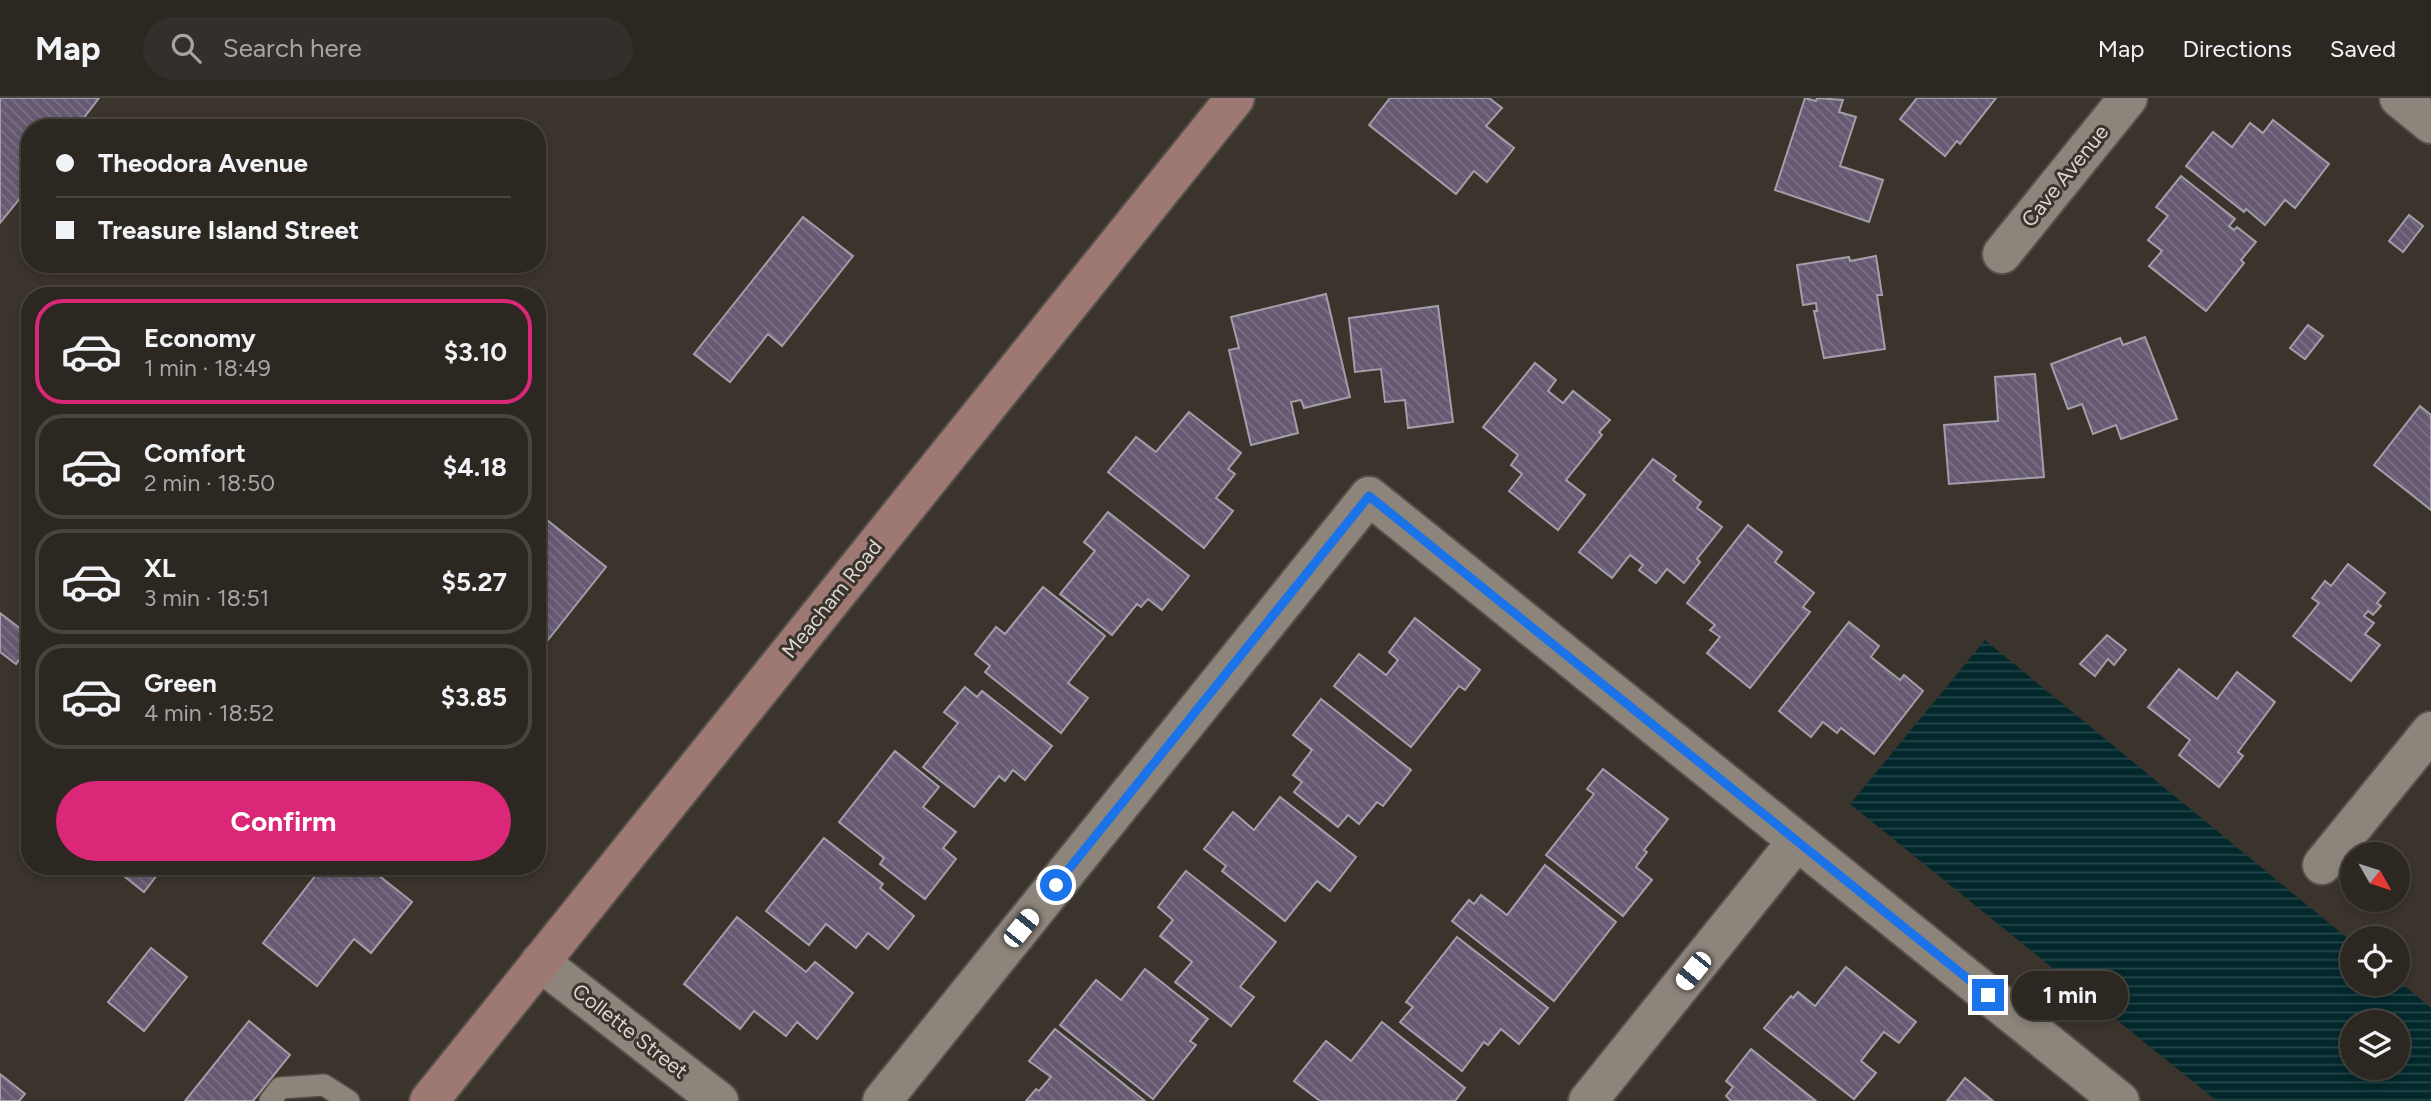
<!DOCTYPE html>
<meta charset="utf-8">
<style>
body{margin:0;font-family:Figtree,sans-serif;background:#342f2a;color:#f1f3f6;height:100vh;display:flex;flex-direction:column;font-size:26px;white-space:nowrap}
*{box-sizing:border-box;margin:0}
p{font-size:23px;color:#a6a5a5}
.icon{flex:none;width:38px;height:38px;fill:none;stroke:currentColor;stroke-width:2;stroke-linecap:round;stroke-linejoin:round}
.map{position:relative;flex:1;overflow:hidden}
.side{position:absolute;left:21px;top:189px;width:525px;height:588px;display:flex;flex-direction:column;background:#2c2721;border-radius:28px;box-shadow:0 4px 10px #0003,0 0 0 2px #48443f}
.side>*{flex:none}
.hud{position:absolute;left:21px;top:21px;width:525px;height:154px;border-radius:28px;box-shadow:0 4px 10px #0003,0 0 0 2px #48443f;display:grid;align-content:center;height:154px;padding:0 35px;background:#2c2721}
.needle{width:46px;rotate:129deg}
.tools{position:absolute;left:2340px;top:744px;display:grid;gap:14px}
.tools a{display:grid;place-items:center;width:70px;height:70px;border-radius:50%;background:#2c2721;box-shadow:0 4px 10px #0003,0 0 0 2px #48443f;font-size:35px}
.end{position:absolute;width:32px;height:32px;margin:-16px;border:9px solid #1a73e8;background:#fff;box-shadow:0 0 0 4px #fff}
.from{border-radius:50%}
.bubble{position:absolute;height:49px;border-radius:24px;background:#2c2721;box-shadow:0 4px 10px #0003,0 0 0 2px #48443f;font-size:23px;font-weight:700;line-height:49px;text-align:center}
.car{position:absolute;width:21px;height:42px;margin:-21px -10px;border-radius:9px;box-shadow:0 0 5px 2px #0007;background:linear-gradient(#fff 24%,#345 0 40%,#fff 0 76%,#345 0 86%,#fff 0)}
.hud b{display:flex;align-items:center;gap:24px;height:66px;font-size:26px}
.hud b+b{border-top:2px solid #48443f}
.hud i{width:18px;height:18px;background:#f1f3f6}
ul{padding:12px 0 0;list-style:none}
li{display:flex;align-items:center;gap:21px;height:105px;margin:0 14px 10px;padding:0 21px;border:4px solid #48443f;border-radius:28px}
li div{flex:1}
li b{display:block;font-size:26px}
li em{font-style:normal;font-weight:700}
li.current{border-color:#db2777}
li>.icon{width:63px;height:63px;stroke-width:1.5}
.primary-button{display:flex;gap:14px;margin-top:auto;padding:14px 35px}
.primary-button a{flex:1;height:80px;border-radius:42px;background:#db2777;color:#fff;font-size:28px;font-weight:700;line-height:80px;text-align:center}
header{display:flex;align-items:center;gap:42px;box-sizing:border-box;height:98px;padding:0 35px;background:#2c2721;border-bottom:2px solid #48443f}
header strong{font-size:33px}
nav{display:flex;gap:38px;margin-inline-start:auto;font-size:24px}
.search{width:490px;height:63px;background:#342f2a;display:flex;align-items:center;gap:18px;box-sizing:border-box;padding:0 24px;border-radius:38px;color:#a6a5a5;font-size:26px}
.map>svg:first-child{display:block}
.water{fill:url(#water-rules);fill-rule:evenodd}
.building{fill:url(#building-back-hatch);stroke:#a39ea9;stroke-width:2}
.lines{fill:none;stroke-linecap:round;stroke-linejoin:round}
.lane-casing{stroke:#56504a;stroke-width:24}
.street-casing{stroke:#56504a;stroke-width:42}
.secondary-casing{stroke:#56504a;stroke-width:42}
.lane{stroke:#8d857c;stroke-width:21}
.street{stroke:#8d857c;stroke-width:38}
.secondary{stroke:#9e7974;stroke-width:38}
.route{stroke:#1a73e8;stroke-width:9}
.labels{text-anchor:middle;stroke-width:6;stroke-linejoin:round;paint-order:stroke}
.street-label{font-size:21px;fill:#dcd7d3;stroke:#3b342c}
</style>
<header>
<strong>Map</strong>
<div class="search"><svg class="icon" aria-label="search" viewBox="0 0 24 24"><circle cx="10" cy="10" r="6"/><path d="M15 15l6 6"/></svg>Search here</div>
<nav><a>Map</a><a>Directions</a><a>Saved</a></nav>
</header>
<div class="map">
<svg width="2431" height="1003" viewBox="0 0 2431 1003">
<defs>
<pattern id="water-rules" width="6" height="5" patternUnits="userSpaceOnUse" patternTransform="scale(1.75)"><rect width="6" height="5" fill="#02282c"/><path d="M0 2.5h6" fill="none" stroke="#26464a"/></pattern>
<pattern id="building-back-hatch" width="6" height="6" patternUnits="userSpaceOnUse" patternTransform="scale(1.75)"><rect width="6" height="6" fill="#665a73"/><path d="M-1 5l2 2M0 0l6 6M5-1l2 2" fill="none" stroke="#7b7186"/></pattern>
</defs>
<rect width="100%" height="100%" fill="#3b342c"/>
<path class="water" d="M1985,542L2352,844V886H2398V882L2431,910V1003H2217L1850,706ZM2352,924H2398V970H2352Z"/>
<g class="building">
<path d="M0,0H99L76,30H30V88L0,125Z"/>
<path d="M1390,0H1489L1502,10L1486,28L1514,50L1487,84L1474,73L1456,96L1369,27Z"/>
<path d="M1805,0L1816,3L1817,0L1843,2L1839,14L1856,19L1840,68L1883,82L1869,124L1775,92Z"/>
<path d="M1917,0H1996L1960,46L1957,43L1945,58L1900,21Z"/>
<path d="M2273,22L2329,66L2295,110L2285,102L2265,127L2246,111L2244,114L2186,68L2213,34L2232,49L2250,25L2263,35Z"/>
<path d="M2181,78L2235,121L2229,128L2234,132L2237,129L2256,144L2241,162L2244,165L2206,213L2149,168L2162,153L2148,142L2168,118L2156,109Z"/>
<path d="M2409,117L2423,128L2403,154L2389,143Z"/>
<path d="M803,119L853,158L782,248L768,236L730,284L694,256Z"/>
<path d="M1876,158L1882,197H1877L1885,251L1824,260L1814,213H1817L1816,205L1803,207L1797,167L1849,159L1850,163Z"/>
<path d="M1326,196L1350,299L1304,310L1301,302L1291,304L1298,335L1251,347L1229,252L1239,250L1231,219Z"/>
<path d="M1438,208L1453,324L1408,330L1405,302L1385,304L1381,271L1355,274L1349,220Z"/>
<path d="M2308,227L2323,238L2305,261L2290,250Z"/>
<path d="M2145,239L2177,321L2121,341L2116,327L2093,336L2082,306L2068,311L2051,266L2120,240L2123,247Z"/>
<path d="M1535,265L1556,282L1548,293L1563,305L1573,293L1610,322L1599,334L1602,337L1566,382L1585,397L1558,432L1509,393L1522,376L1511,367L1518,357L1483,329Z"/>
<path d="M2035,276L2044,379L1949,386L1944,327L1998,323L1995,279Z"/>
<path d="M2420,308L2431,317V412L2374,367Z"/>
<path d="M1189,314L1241,355L1228,371L1235,376L1216,400L1233,413L1204,450L1108,374L1136,339L1156,354Z"/>
<path d="M1653,361L1676,378L1673,382L1701,404L1697,410L1722,429L1697,461L1700,464L1684,485L1667,471L1656,485L1639,472L1643,467L1630,457L1612,480L1579,454Z"/>
<path d="M537,414L606,469L540,552L537,550Z"/>
<path d="M1108,414L1189,478L1162,512L1148,501L1141,509L1137,506L1112,537L1060,496L1095,453L1084,444Z"/>
<path d="M1748,427L1782,454L1775,464L1814,495L1803,509L1810,514L1750,590L1707,555L1720,539L1710,532L1715,527L1687,505Z"/>
<path d="M2348,466L2385,495L2377,505L2381,508L2373,517L2368,513L2364,518L2374,525L2365,536L2380,547L2351,583L2293,538L2319,505L2312,500L2325,483L2331,488Z"/>
<path d="M1043,489L1105,538L1068,585L1088,600L1061,635L985,574L990,568L975,556L996,529L1005,536Z"/>
<path d="M0,515L30,538V548L16,566L0,554Z"/>
<path d="M1415,520L1480,572L1465,592L1459,588L1411,649L1334,588L1359,556L1386,577L1398,562L1389,554Z"/>
<path d="M1849,524L1879,548L1871,559L1900,582L1904,577L1923,593L1874,656L1841,630L1837,635L1823,624L1811,639L1779,613Z"/>
<path d="M2107,537L2126,552L2114,567L2108,561L2095,578L2080,566Z"/>
<path d="M2179,571L2217,601L2237,574L2275,604L2238,654L2243,658L2219,689L2179,657L2190,642L2148,609Z"/>
<path d="M965,589L977,599L982,593L1052,648L1025,682L1013,672L1005,683L999,678L974,709L923,669L958,625L944,614Z"/>
<path d="M1321,601L1411,672L1383,708L1377,704L1359,726L1348,717L1338,729L1294,694L1302,684L1293,677L1312,652L1293,637Z"/>
<path d="M895,653L939,689L923,709L956,734L943,750L956,761L925,801L880,766L884,760L839,724Z"/>
<path d="M1603,671L1668,721L1644,752L1647,754L1636,769L1652,782L1623,818L1546,757L1594,696L1587,691Z"/>
<path d="M1280,699L1356,759L1330,793L1317,783L1285,823L1222,773L1226,768L1204,751L1233,714L1254,732Z"/>
<path d="M824,740L883,786L880,790L914,818L888,851L868,835L856,850L826,826L809,847L766,813Z"/>
<path d="M1545,767L1616,824L1554,903L1452,823L1469,802L1474,806L1481,797L1507,817Z"/>
<path d="M111,768H164L144,794Z"/>
<path d="M323,768H349L356,774L361,768H367L412,804L371,855L354,841L317,888L263,845Z"/>
<path d="M1186,773L1276,844L1240,889L1254,899L1231,928L1175,884L1192,864L1160,838L1173,822L1158,809Z"/>
<path d="M737,819L806,874L815,864L853,895L817,941L797,924L786,938L754,913L740,931L684,886Z"/>
<path d="M1457,839L1548,910L1519,946L1501,931L1488,947L1484,944L1462,973L1400,924L1413,909L1406,904Z"/>
<path d="M151,850L187,879L144,933L108,904Z"/>
<path d="M1846,869L1916,924L1899,945L1884,934L1861,963L1876,975L1854,1001L1764,930L1791,898L1793,900L1798,894L1815,908Z"/>
<path d="M1145,871L1208,921L1190,943L1196,947L1153,1001L1060,927L1096,882L1121,902Z"/>
<path d="M249,923L290,957L253,1003H185Z"/>
<path d="M1382,924L1465,990L1455,1003H1320L1294,983L1326,943L1351,963Z"/>
<path d="M1055,931L1145,1003H1026L1036,991L1039,993L1051,979L1029,963Z"/>
<path d="M1751,951L1816,1003H1731L1726,998L1733,989L1726,983Z"/>
<path d="M0,976L25,996L19,1003H0Z"/>
<path d="M1965,980L1993,1003H1947Z"/>
</g>
<g class="lines">
<g class="lane-casing">
<path id="lane" d="M270,1003L280,990L324,987L349,1003"/>
</g>
<g class="street-casing">
<g id="street">
<path d="M2399,0L2431,26"/>
<path d="M2002,156L2128,0"/>
<path d="M2322,767L2431,633"/>
<path d="M540,864L719,1003"/>
<path d="M882,1003L1369,398L2120,1003"/>
<path d="M1588,1003L1797,743"/>
</g>
</g>
<g class="secondary-casing">
<path id="secondary" d="M429,1003L1235,0"/>
</g>
<use href="#lane" class="lane"/>
<use href="#street" class="street"/>
<use href="#secondary" class="secondary"/>
</g>
<g class="lines">
<path class="route" d="M1056,787L1369,398L1988,897"/>
</g>
<g class="labels">
<g class="street-label">
<text transform="translate(2065 78) rotate(-51)" y="7">Cave Avenue</text>
<text transform="translate(832 501) rotate(-51)" y="7">Meacham Road</text>
<text transform="translate(630 933) rotate(38)" y="7">Collette Street</text>
</g>
</g>
</svg>
<div class="tools">
<a><svg class="needle" viewBox="-14 -14 28 28"><path d="M0-13l5 13h-10z" fill="#e53935"/><path d="M0 13l5-13h-10z" fill="#a6a5a5"/></svg></a>
<a><svg class="icon" aria-label="locate" viewBox="0 0 24 24"><circle cx="12" cy="12" r="6"/><path d="M12 2v4M12 18v4M2 12h4M18 12h4"/></svg></a>
<a><svg class="icon" aria-label="layers" viewBox="0 0 24 24"><path d="M12 4l9 5-9 5-9-5zM3 14l9 5 9-5"/></svg></a>
</div>
<i class="end from" style="left:1056px;top:787px"></i>
<i class="end" style="left:1988px;top:897px"></i>
<div class="bubble" style="left:2012px;top:873px;width:116px">1 min</div>
<i class="car" style="left:1021px;top:830px;rotate:39deg"></i>
<i class="car" style="left:1693px;top:873px;rotate:219deg"></i>
<div class="hud">
<b><i class="from"></i>Theodora Avenue</b>
<b><i></i>Treasure Island Street</b>
</div>
<section class="side">
<ul>
<li class="current"><svg class="icon" aria-label="car" viewBox="0 0 24 24"><path d="M5 17H2v-5l4-1 3-4h7l3 4 3 1v5h-3M9 17h6M6 11h13"/><circle cx="7" cy="17" r="2"/><circle cx="17" cy="17" r="2"/></svg><div><b>Economy</b><p>1 min · 18:49</p></div><em>$3.10</em></li>
<li><svg class="icon" aria-label="car" viewBox="0 0 24 24"><path d="M5 17H2v-5l4-1 3-4h7l3 4 3 1v5h-3M9 17h6M6 11h13"/><circle cx="7" cy="17" r="2"/><circle cx="17" cy="17" r="2"/></svg><div><b>Comfort</b><p>2 min · 18:50</p></div><em>$4.18</em></li>
<li><svg class="icon" aria-label="car" viewBox="0 0 24 24"><path d="M5 17H2v-5l4-1 3-4h7l3 4 3 1v5h-3M9 17h6M6 11h13"/><circle cx="7" cy="17" r="2"/><circle cx="17" cy="17" r="2"/></svg><div><b>XL</b><p>3 min · 18:51</p></div><em>$5.27</em></li>
<li><svg class="icon" aria-label="car" viewBox="0 0 24 24"><path d="M5 17H2v-5l4-1 3-4h7l3 4 3 1v5h-3M9 17h6M6 11h13"/><circle cx="7" cy="17" r="2"/><circle cx="17" cy="17" r="2"/></svg><div><b>Green</b><p>4 min · 18:52</p></div><em>$3.85</em></li>
</ul>
<div class="primary-button"><a>Confirm</a></div>
</section>
</div>
